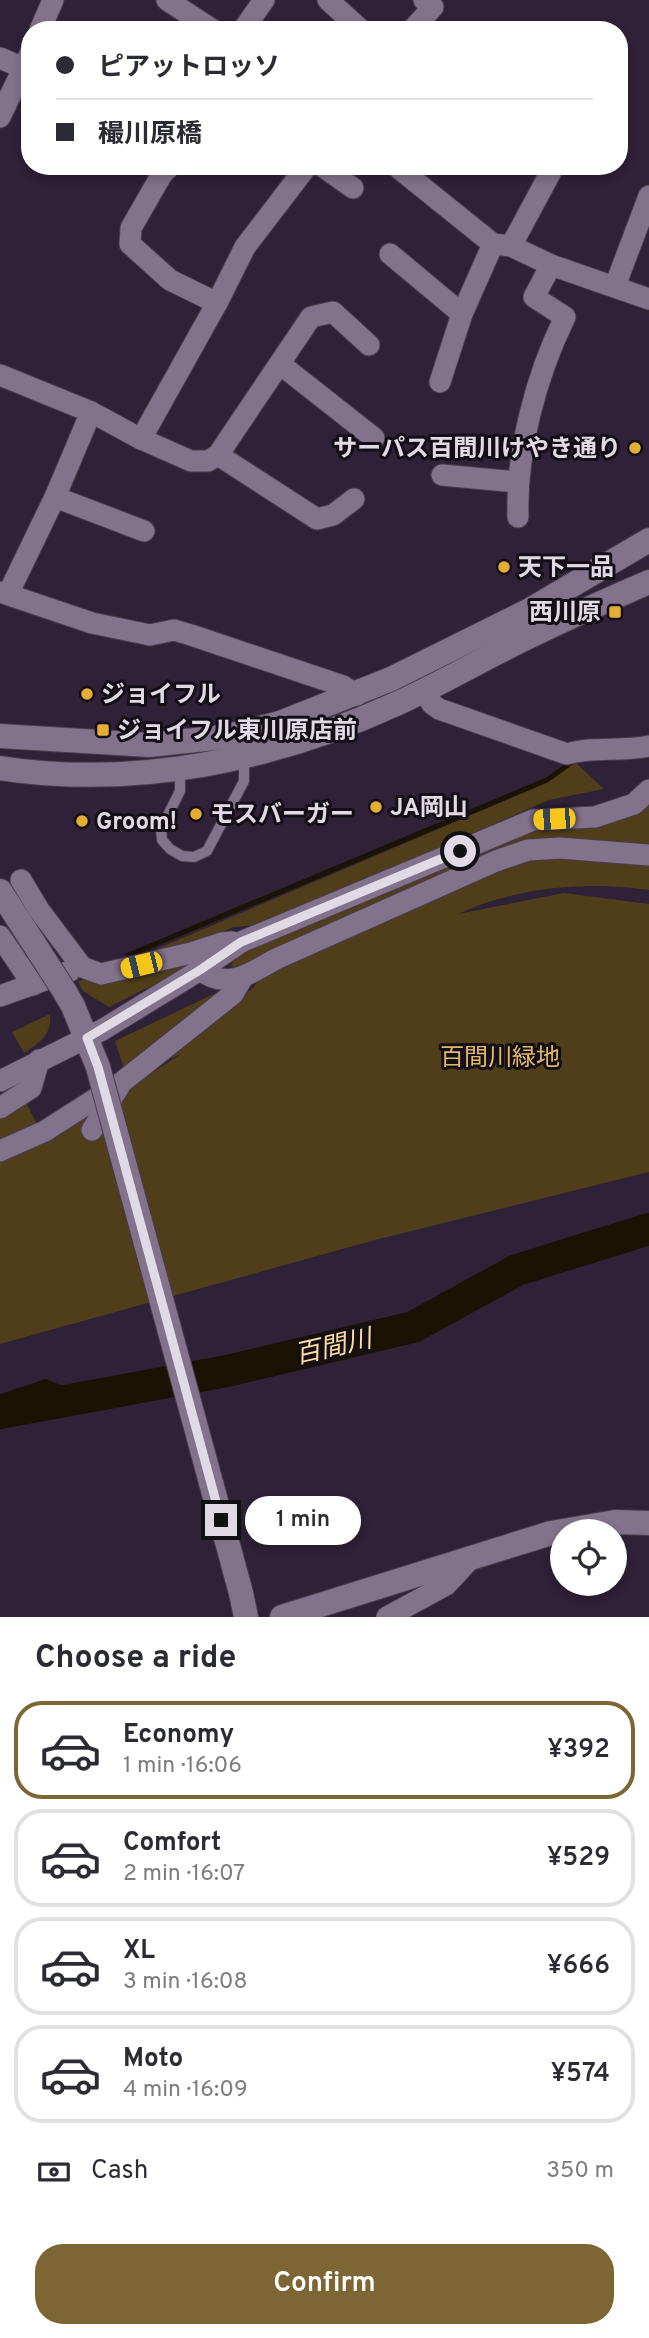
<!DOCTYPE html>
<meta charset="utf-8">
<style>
body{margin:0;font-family:Overpass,"Noto Sans JP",sans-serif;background:#f2f2f3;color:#2b2b33;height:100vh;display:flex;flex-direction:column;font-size:26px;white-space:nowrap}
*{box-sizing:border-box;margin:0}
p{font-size:23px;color:#7c7c81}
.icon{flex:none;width:38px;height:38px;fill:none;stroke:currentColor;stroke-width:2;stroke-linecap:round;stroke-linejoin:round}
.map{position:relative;height:1617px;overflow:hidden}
.details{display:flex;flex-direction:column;background:#fff;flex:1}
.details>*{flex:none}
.hud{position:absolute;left:21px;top:21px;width:607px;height:154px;border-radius:28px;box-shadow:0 4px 10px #0003;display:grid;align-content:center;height:154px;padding:0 35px;background:#fff}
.tools{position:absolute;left:550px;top:1519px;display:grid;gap:14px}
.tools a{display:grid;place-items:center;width:77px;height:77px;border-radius:50%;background:#fff;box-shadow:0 4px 10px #0003;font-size:35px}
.end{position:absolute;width:32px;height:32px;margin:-16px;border:9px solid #e2d9e7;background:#111;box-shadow:0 0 0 4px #111}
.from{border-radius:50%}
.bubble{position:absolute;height:49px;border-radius:24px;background:#fff;box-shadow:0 4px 10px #0003;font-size:23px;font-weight:600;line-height:49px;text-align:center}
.car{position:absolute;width:21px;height:42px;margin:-21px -10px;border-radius:9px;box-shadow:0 0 5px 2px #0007;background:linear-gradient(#f5c518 24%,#345 0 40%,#f5c518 0 76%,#345 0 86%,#f5c518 0)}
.hud b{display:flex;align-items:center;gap:24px;height:66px;font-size:26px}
.hud b+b{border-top:2px solid #e1e1e2}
.hud i{width:18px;height:18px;background:#2b2b33}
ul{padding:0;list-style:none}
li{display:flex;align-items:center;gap:21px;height:98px;margin:0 14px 10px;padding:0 21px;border:4px solid #e1e1e2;border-radius:28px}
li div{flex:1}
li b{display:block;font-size:26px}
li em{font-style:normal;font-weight:600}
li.on{border-color:#7e6634}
li>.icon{width:63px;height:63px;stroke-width:1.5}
h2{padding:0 35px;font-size:32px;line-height:84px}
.pay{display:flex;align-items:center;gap:18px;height:77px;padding:0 35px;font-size:26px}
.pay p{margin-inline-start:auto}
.action{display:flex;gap:14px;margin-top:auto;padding:14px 35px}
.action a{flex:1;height:80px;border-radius:28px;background:#7e6634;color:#fff;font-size:28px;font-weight:600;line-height:80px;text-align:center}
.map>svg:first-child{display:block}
.green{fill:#4f3e19}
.water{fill:#1a1203}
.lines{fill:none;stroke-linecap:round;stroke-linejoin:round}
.stream{stroke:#1a1203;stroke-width:5}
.river{stroke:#1a1203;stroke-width:32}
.service-casing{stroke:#483c4e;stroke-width:12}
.minor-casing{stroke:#483c4e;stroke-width:23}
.tertiary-casing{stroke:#483c4e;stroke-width:26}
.service{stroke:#82728b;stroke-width:10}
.minor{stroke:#82728b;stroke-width:21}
.tertiary{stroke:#82728b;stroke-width:24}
.tertiary-bridge-casing{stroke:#483c4e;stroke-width:26;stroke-linecap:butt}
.tertiary-bridge{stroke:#82728b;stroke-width:24}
.route{stroke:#e2d9e7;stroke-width:9}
.poi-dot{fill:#e4ae35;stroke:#140e17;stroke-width:2.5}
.labels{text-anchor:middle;stroke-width:6;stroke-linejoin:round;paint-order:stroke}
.poi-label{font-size:24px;font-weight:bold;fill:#e2d9e7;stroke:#140e17;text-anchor:start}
.park-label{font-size:24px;fill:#e2b969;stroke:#140e17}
.water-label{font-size:26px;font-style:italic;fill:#fedd9e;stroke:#140e17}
</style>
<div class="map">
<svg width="649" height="1617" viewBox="0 0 649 1617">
<rect width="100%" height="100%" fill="#2f2137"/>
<g class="green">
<path d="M575,762L604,789L549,800L262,925L234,927L216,935L133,959L537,787Z"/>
<path d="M649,801V848L560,839L265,956L235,967L231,966L234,960L248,950L539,829Z"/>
<path d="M529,855L649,861V890C584,881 518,887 458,914L564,893L649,904V1172L375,1240L0,1344V1159L127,1089L181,1054L153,1067L151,1064L253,988L266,970Z"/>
<path d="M201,958L179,972L109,1007L83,991L78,982L88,977Z"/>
<path d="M224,989L124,1069L115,1041Z"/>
<path d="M50,1014C52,1035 40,1042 24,1053L12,1032Z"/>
<path d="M26,1103L37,1124L0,1140V1115Z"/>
</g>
<path class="water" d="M46,1379L75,1391L100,1388L96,1404L0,1423V1394Z"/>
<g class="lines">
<path class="stream" d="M129,955L547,780L572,762"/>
<path class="river" d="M0,1413L227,1371L413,1327L517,1270L649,1229"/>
<g class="service-casing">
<path id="service" d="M180,769V791L161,829L162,840L170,849L182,856L194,857L207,851L244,781V757"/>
</g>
<g class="minor-casing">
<g id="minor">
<path d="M167,0L213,30"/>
<path d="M328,0L361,30"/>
<path d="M40,30L53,0"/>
<path d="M243,30L264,0"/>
<path d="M412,30L433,7L424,0"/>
<path d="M0,58L23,68"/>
<path d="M0,117L30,54"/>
<path d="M170,166L162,174L131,228L130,244L170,280L217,303"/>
<path d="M322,166L353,188"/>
<path d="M396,166L493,244L511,246L551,265L649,299"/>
<path d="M511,246L554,166"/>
<path d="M390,254L462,314"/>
<path d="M615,286L649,196"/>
<path d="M280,364L374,438"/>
<path d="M0,375L91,412L141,439L217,303L245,247L307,166"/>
<path d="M440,382L462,314L493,244"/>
<path d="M141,439L191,461H208L218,455L311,317L333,312L369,345"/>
<path d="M218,455L317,519L333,515L354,499"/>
<path d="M442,475L517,482"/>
<path d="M55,497L144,531"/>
<path d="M518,517C516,451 536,376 565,317L534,297L551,265"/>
<path d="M0,592L92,623L150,635L174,630L191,635L343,686L357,695"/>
<path d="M8,594L55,497L91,412"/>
<path d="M424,690L432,704L439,709L567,754C593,746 621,752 649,746"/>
<path d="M21,880L39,910L82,967L101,974L191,953L222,943L232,942"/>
<path d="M0,936L33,985"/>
<path d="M200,970C228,991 250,973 276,959L496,861L528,850L560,848L649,855"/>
<path d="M0,996L70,971"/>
<path d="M0,1081L102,1030L200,970L241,942L533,820L595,817L634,804L649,790"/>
<path d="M0,1108L31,1088L39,1060"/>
<path d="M92,1130L122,1082L233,994L243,977"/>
<path d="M0,1151L45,1131L117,1085"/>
<path d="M387,1617L446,1585L472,1557"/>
</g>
</g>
<g class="tertiary-casing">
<g id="tertiary">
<path d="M0,736L149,745L224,737L280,723L391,679L528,611L649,540"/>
<path d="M0,768C135,789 273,760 396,704C440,684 481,660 524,639C565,619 607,600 649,582"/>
<path d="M0,891L40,953"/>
<path d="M65,992L73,1006L98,1067"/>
<path d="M241,1593L246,1617"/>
<path d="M282,1617L551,1533L615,1522L649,1523"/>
</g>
</g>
<use href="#service" class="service"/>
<use href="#minor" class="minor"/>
<use href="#tertiary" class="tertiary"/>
<g class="tertiary-bridge-casing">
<g id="tertiary-bridge">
<path d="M40,953L65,992"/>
<path d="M98,1067L241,1593"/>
</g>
</g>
<use href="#tertiary-bridge" class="tertiary-bridge"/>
</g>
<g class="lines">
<path class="route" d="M221,1520L98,1067L87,1038L200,970L241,942L460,851"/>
</g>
<g class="poi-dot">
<circle cx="635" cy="448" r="7"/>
<circle cx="504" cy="567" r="7"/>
<rect x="608" y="605" width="14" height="14" rx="3.5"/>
<circle cx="87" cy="694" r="7"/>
<rect x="96" y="723" width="14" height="14" rx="3.5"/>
<circle cx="376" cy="807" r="7"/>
<circle cx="196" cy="814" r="7"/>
<circle cx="82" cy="821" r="7"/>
</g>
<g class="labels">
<g class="poi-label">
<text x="621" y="456" text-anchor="end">サーパス百間川けやき通り</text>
<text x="518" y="575">天下一品</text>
<text x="601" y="620" text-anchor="end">西川原</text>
<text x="101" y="702">ジョイフル</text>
<text x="117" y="738">ジョイフル東川原店前</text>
<text x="390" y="815">JA岡山</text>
<text x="210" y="822">モスバーガー</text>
<text x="96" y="829">Groom!</text>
</g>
<g class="park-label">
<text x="500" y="1065">百間川緑地</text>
</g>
<g class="water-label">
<text transform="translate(333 1346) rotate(-13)" y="9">百間川</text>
</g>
</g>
</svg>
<div class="tools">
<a><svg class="icon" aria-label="locate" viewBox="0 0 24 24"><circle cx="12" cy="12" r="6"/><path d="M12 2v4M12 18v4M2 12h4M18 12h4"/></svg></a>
</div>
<i class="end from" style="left:460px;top:851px"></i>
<i class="end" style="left:221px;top:1520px"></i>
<div class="bubble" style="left:245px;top:1496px;width:116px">1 min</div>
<i class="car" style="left:554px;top:819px;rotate:267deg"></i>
<i class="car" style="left:141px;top:965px;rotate:256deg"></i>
<div class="hud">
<b><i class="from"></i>ピアットロッソ</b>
<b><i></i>穝川原橋</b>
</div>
</div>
<section class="details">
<h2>Choose a ride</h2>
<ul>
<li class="on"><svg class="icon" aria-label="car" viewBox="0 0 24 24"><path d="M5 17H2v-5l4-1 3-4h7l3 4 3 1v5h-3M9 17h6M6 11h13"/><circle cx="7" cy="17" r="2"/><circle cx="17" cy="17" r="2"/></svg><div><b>Economy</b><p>1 min · 16:06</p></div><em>¥392</em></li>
<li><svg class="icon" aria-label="car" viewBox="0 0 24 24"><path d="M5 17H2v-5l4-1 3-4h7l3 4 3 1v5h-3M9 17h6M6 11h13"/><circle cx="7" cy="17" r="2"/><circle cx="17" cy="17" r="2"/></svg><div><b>Comfort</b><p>2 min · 16:07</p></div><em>¥529</em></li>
<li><svg class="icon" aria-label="car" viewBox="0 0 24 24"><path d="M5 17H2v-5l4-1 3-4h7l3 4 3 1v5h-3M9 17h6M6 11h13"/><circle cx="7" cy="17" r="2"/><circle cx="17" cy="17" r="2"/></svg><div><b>XL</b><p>3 min · 16:08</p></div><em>¥666</em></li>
<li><svg class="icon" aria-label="car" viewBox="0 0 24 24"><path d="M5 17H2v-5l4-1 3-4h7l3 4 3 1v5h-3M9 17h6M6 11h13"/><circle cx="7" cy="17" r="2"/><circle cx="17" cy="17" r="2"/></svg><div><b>Moto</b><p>4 min · 16:09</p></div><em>¥574</em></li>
</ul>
<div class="pay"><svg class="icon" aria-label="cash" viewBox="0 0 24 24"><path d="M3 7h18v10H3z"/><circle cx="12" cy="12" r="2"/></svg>Cash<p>350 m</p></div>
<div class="action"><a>Confirm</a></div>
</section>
